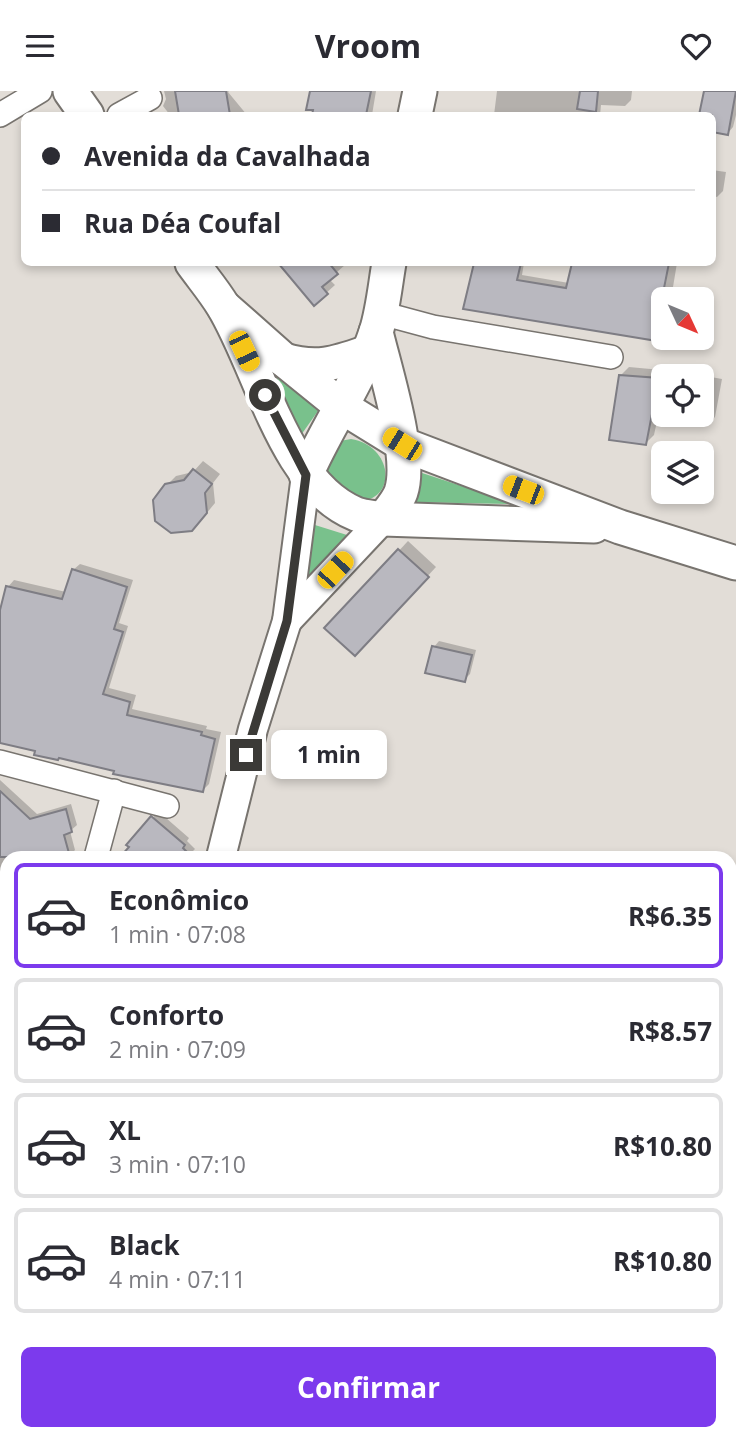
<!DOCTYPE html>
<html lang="pt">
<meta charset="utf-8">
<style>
body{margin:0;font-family:"Open Sans",sans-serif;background:#f2f2f3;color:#2b2b33;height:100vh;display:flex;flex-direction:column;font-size:26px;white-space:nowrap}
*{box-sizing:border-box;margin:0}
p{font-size:23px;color:#7c7c81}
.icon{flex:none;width:38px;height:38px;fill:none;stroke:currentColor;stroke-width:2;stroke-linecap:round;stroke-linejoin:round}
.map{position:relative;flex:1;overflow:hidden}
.sheet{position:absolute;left:0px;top:760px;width:737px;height:590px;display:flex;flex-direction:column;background:#fff;border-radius:21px 21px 0 0;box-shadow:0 4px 10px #0003}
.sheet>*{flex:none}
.banner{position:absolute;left:21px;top:21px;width:695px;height:154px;border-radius:10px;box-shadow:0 4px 10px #0003;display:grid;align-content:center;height:154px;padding:0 21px;background:#fff}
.needle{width:46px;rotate:134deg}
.buttons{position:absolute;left:651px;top:196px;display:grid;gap:14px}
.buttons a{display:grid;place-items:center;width:63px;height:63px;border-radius:10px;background:#fff;box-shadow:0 4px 10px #0003;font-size:35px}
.end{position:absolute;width:32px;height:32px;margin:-16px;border:9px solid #3b3a37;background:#fff;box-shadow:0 0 0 4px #fff}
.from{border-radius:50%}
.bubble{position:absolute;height:49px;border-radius:10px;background:#fff;box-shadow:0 4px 10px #0003;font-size:23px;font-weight:700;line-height:49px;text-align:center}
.car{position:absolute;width:21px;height:42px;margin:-21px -10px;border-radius:9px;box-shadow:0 0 5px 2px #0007;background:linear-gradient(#f5c518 24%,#345 0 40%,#f5c518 0 76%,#345 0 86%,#f5c518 0)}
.banner b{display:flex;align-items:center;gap:24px;height:66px;font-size:26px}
.banner b+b{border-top:2px solid #e1e1e2}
.banner i{width:18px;height:18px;background:#2b2b33}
ul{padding:12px 0 0;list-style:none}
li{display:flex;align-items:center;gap:21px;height:105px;margin:0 14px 10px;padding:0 7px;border:4px solid #e1e1e2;border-radius:10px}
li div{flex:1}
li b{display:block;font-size:26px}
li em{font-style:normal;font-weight:700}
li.active{border-color:#7c3aed}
li>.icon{width:63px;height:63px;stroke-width:1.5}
.action{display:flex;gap:14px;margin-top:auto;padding:14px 21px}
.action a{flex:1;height:80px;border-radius:10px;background:#7c3aed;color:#fff;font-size:28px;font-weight:700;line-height:80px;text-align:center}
header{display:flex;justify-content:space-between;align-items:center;height:91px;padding:0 21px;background:#fff;font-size:32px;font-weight:700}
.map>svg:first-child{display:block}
.commercial{fill:#e8cdc9}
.green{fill:#79c18c}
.shadow{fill:#0003;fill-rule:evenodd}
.building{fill:#b9b8bf;stroke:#7e7d84;stroke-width:2}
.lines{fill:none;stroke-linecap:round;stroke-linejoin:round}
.service-casing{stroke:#78746f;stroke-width:16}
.minor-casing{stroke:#78746f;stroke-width:26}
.tertiary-casing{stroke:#78746f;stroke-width:32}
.secondary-casing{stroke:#78746f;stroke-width:37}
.primary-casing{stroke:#78746f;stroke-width:40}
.service{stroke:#fff;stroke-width:12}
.minor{stroke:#fff;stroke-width:23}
.tertiary{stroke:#fff;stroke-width:28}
.secondary{stroke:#fff;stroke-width:33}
.primary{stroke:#fff;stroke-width:37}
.route{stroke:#3b3a37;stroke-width:9}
</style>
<header><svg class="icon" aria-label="menu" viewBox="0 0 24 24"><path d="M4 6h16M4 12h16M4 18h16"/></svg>Vroom<svg class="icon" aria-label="heart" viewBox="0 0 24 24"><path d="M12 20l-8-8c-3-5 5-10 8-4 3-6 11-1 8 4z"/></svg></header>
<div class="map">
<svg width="736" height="1348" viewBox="0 0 736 1348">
<rect width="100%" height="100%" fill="#e2ddd7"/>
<path class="commercial" d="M730,1156L736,1158V1348H646L629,1342H730Z"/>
<g class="green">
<path d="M260,267L318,320L301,344Z"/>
<path d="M351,348C393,355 397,407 361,410L327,391L322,365L340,350Z"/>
<path d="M416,380L516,413L408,411Z"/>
<path d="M315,434L347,444L302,502Z"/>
<path d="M0,1018L7,1025V1102L5,1105L0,1100Z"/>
</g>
<g class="shadow">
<path d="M164,0H229L228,1L247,24H170L163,15L166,8Z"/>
<path d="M311,0H376L372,24H331L333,14L322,24H313L315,18Z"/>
<path d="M497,0H632L631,9L625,15L601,14L600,24H494Z"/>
<path d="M705,0H736V24L733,36L728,42L712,24H701Z"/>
<path d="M712,79L726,81L723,100L717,106L712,105Z"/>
<path d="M281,172H342L345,174L329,188L335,194L314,213Z"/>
<path d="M476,172H524L522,184L569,192L573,172H677L671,208H663V247L695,248L689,254L466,216Z"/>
<path d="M629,276L683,281L722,288L715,326L707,334L657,330L654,344L646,352L621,284ZM663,285H702V324H663Z"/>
<path d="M203,370L220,383L213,392L215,412L201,429L167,394L176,385L193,381Z"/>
<path d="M408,450L436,476L364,554L327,537Z"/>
<path d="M80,473L133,489L119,532L128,535L109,597L136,604L132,618L207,635L206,638L221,641L209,693L203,699L0,651V527L8,496L14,489L66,501L73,479Z"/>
<path d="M439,550L476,559L470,583L464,589L434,556Z"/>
<path d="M0,689L37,723L71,713L77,734L70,740L75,759L69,765L64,766H7V903L0,905Z"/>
<path d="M158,720L189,747L187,750L195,758L187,766H129L125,763Z"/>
<path d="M0,1201L7,1204V1342H266L278,1348H0Z"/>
<path d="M730,1235L736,1237V1271L730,1268Z"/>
<path d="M736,1276V1348H728L713,1343L730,1342V1294Z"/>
<path d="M301,1342L311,1348L296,1346Z"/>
</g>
<g class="building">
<path d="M175,0H226L230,24H179Z"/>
<path d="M310,0H371L366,24H312L313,19H306Z"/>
<path d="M580,0H598L596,21L577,18Z"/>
<path d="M704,0H736L728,44L712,41V24H699Z"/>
<path d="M278,172H329L338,183L322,196L328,203L314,215Z"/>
<path d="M474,172H521L517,189L566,197L572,172H669L663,202V251L463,218Z"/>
<path d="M619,284L659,287L646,354L609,349Z"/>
<path d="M193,378L212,393L205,402L207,422L192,440L171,442L155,430L153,409L165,393L184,389Z"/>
<path d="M398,458L429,486L355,565L324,537Z"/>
<path d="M72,478L127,496L114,538L123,541L103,603L130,611L127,624L202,641L201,644L215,648L203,701L113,683L114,680L59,667L58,669L34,664L35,660L0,652V519L6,495L62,508Z"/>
<path d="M432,555L472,564L465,591L425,582Z"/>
<path d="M0,700L30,728L66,718L72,741L64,744L70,766H0Z"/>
<path d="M151,725L185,754L183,757L192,766H120L129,756L126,754Z"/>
</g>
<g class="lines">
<g class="service-casing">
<path id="service" d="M527,1348L529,1342"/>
</g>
<g class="minor-casing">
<g id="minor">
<path d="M0,24L40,0"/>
<path d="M119,24L150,7"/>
<path d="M381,222L433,236L611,266"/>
<path d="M0,671L167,715"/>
<path d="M96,766L114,700"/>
<path d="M0,925L7,923"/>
</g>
</g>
<g class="tertiary-casing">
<g id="tertiary">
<path d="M287,530L383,428"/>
<path d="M221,766L253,638L287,530L306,384"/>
</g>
</g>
<g class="secondary-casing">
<g id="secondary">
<path d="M70,0L87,24"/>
<path d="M415,24L420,0"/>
<path d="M192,172C202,186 214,200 223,215C261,277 284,394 356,423C364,426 374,426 383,428L594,435"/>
<path d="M224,216L284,269L342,316L402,353L620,436L736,472"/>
<path d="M376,241C385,279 413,366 401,401C398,410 389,420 383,428"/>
<path d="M284,269C318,279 336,272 368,261"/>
<path d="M306,384C327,335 359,292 376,241C383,219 385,195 389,172"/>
</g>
</g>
<g class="primary-casing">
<g id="primary">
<path d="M0,1136L7,1140"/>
<path d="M0,1179L7,1183"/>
<path d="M356,1342L370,1348"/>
<path d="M493,1342L508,1348"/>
</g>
</g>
<use href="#service" class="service"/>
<use href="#minor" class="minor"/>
<use href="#tertiary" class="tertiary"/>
<use href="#secondary" class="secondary"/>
<use href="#primary" class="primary"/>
</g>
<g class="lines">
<path class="route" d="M246,664L287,530L306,384L265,304"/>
</g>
</svg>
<div class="buttons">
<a><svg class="needle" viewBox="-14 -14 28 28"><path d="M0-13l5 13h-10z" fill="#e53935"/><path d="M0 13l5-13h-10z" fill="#7c7c81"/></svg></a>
<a><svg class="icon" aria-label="locate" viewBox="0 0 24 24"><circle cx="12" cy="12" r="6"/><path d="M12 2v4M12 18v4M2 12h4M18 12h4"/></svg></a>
<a><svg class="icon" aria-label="layers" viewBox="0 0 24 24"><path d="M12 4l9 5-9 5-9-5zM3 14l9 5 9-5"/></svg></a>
</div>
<i class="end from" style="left:265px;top:304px"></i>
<i class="end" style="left:246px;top:664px"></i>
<div class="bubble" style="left:271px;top:639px;width:116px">1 min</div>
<i class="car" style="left:244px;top:260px;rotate:155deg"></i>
<i class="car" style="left:402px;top:353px;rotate:302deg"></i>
<i class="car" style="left:523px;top:399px;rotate:291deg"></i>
<i class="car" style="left:335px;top:479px;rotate:43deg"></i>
<div class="banner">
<b><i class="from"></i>Avenida da Cavalhada</b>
<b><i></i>Rua Déa Coufal</b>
</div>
<section class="sheet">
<ul>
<li class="active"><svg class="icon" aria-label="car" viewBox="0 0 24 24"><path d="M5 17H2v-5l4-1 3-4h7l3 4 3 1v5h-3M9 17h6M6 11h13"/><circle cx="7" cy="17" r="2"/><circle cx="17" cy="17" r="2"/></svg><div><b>Econômico</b><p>1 min · 07:08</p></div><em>R$6.35</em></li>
<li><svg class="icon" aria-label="car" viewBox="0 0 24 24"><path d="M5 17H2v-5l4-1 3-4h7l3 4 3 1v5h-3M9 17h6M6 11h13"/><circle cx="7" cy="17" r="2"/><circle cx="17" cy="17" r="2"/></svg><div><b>Conforto</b><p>2 min · 07:09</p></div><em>R$8.57</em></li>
<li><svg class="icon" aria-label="car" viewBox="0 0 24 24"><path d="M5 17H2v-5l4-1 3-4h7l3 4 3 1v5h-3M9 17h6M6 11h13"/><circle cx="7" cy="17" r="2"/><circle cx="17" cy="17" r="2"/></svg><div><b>XL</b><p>3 min · 07:10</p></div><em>R$10.80</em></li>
<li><svg class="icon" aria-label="car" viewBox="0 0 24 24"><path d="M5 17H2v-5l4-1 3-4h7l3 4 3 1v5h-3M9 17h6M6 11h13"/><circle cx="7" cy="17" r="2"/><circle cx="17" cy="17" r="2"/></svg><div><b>Black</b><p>4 min · 07:11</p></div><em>R$10.80</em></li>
</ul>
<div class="action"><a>Confirmar</a></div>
</section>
</div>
